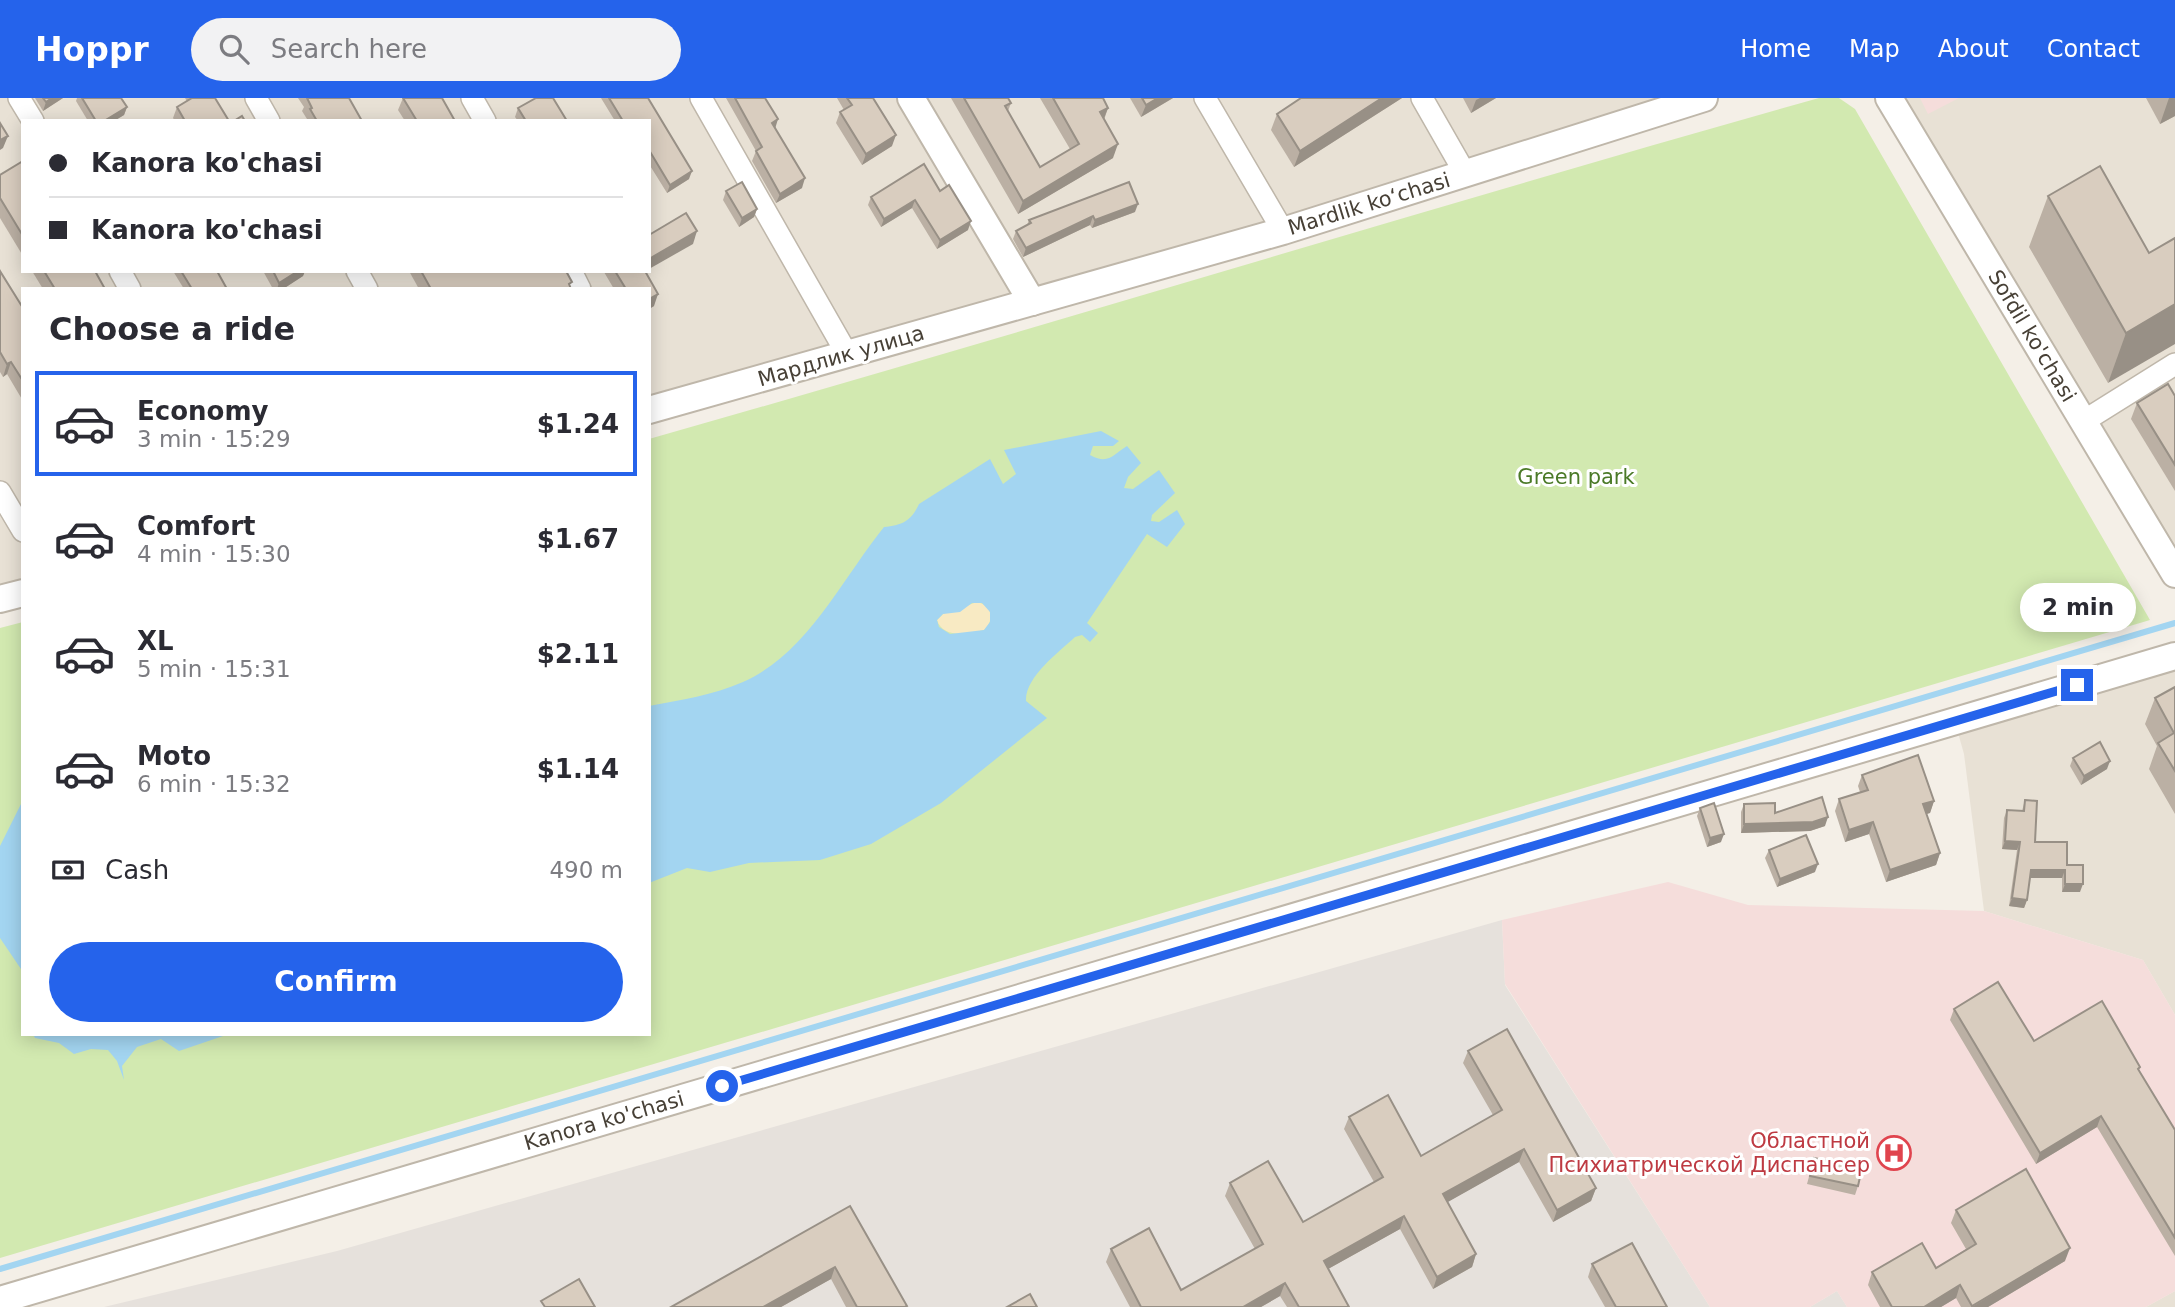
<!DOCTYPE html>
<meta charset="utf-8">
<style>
body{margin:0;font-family:"DejaVu Sans",sans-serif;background:#f2f2f3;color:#2b2b33;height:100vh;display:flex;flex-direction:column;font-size:26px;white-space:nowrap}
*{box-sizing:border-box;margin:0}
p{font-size:23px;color:#7c7c81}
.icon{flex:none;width:38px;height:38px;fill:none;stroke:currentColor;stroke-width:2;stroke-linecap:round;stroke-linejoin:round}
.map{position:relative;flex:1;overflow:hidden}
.panel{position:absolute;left:21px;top:189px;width:630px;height:749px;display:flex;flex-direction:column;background:#fff;border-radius:0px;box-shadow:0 4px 18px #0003}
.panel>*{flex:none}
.hud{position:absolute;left:21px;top:21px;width:630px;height:154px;border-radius:0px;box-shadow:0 4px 18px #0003;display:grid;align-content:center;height:154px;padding:0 28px;background:#fff}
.end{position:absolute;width:32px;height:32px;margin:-16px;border:9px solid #2563eb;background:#fff;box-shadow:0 0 0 4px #fff}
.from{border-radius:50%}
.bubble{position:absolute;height:49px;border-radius:24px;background:#fff;box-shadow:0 4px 18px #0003;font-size:23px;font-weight:700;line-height:49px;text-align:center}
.hud b{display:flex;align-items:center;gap:24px;height:66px;font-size:26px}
.hud b+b{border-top:2px solid #e1e1e2}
.hud i{width:18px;height:18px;background:#2b2b33}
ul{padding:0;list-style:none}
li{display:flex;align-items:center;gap:21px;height:105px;margin:0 14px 10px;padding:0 14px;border:4px solid transparent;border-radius:0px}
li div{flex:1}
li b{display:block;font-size:26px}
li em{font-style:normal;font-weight:700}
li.selected{border-color:#2563eb}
li>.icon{width:63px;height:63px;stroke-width:1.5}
h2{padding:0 28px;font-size:32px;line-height:84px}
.pay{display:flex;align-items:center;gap:18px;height:77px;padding:0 28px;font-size:26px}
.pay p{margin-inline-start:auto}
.action{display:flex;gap:14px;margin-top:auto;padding:14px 28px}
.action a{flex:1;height:80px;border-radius:42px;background:#2563eb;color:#fff;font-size:28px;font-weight:700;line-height:80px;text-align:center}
header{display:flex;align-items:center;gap:42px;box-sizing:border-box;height:98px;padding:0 35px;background:#2563eb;color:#fff}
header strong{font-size:33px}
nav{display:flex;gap:38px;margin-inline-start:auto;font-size:24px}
.search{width:490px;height:63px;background:#f2f2f3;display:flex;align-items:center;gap:18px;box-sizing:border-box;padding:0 24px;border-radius:38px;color:#7c7c81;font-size:26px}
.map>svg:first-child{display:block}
.residential{fill:#e8e1d5;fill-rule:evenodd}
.industrial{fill:#e6e1dc}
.medical{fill:#f5dddb}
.green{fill:#d2e9b0}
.sand{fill:#f8eac3}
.water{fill:#a3d5f1;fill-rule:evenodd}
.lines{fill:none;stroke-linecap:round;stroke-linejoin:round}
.stream{stroke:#a3d5f1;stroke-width:6}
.minor-casing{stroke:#bfb7aa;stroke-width:24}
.tertiary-casing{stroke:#bfb7aa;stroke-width:30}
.minor{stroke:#fff;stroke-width:21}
.tertiary{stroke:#fff;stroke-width:26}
.wall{fill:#bbb0a4}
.shaded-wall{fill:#989086}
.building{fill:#d9cdbf;stroke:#989086;stroke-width:2}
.route{stroke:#2563eb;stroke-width:9}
.labels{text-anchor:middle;stroke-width:6;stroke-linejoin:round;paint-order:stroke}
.street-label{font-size:21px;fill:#474036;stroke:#fff}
.park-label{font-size:21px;fill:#4b7a28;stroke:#fff}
.health-label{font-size:21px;fill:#be3a42;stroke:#fff;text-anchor:end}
</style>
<header>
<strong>Hoppr</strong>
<div class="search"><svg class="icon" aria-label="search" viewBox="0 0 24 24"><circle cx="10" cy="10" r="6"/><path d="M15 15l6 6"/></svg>Search here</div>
<nav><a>Home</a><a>Map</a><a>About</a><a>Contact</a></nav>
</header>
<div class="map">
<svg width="2175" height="1209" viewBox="0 0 2175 1209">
<rect width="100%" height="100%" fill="#f4efe7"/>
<g class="residential">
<path d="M0,0H1704L649,312V191H23V495L0,501ZM23,23H649V173H23Z"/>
<path d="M1889,0H2175V476Z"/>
<path d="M2175,558V917L2143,862L1984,813L1964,656L1955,624Z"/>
<path d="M2175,1193V1209H2146Z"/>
</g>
<g class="industrial">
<path d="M1502,822L1505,887L1710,1209H104L337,1153Z"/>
<path d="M1837,1193L1847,1209H1810Z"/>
</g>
<g class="medical">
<path d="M1920,0H1959L1928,16Z"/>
<path d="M1668,784L1748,807L1984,813L2143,862L2175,917V1193L2146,1209H1847L1837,1193L1810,1209H1710L1505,886L1502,822Z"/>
</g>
<path class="green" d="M1819,0H1839L1855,11L2150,522L0,1160V530L23,524V936H649V341C1040,230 1428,110 1819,0Z"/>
<path class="sand" d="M977,504C992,507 995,522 984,532C968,536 943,541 937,522L943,516Z"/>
<g class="water">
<path d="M1101,333L1119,343L1113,348H1093L1090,357C1109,367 1112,357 1127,348L1141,365L1128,379L1124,390L1133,391L1159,372L1175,395L1152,417L1151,423L1159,424L1177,412L1185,426L1167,449L1147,436L1087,525L1098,535L1090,544L1082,537L1075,539C1059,554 1025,579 1026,603L1047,620L941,705L871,746L820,762L749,765L710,774L687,770L649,785V608C681,602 713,597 743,584C807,556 842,481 884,429C903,427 911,423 919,406L990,361L1003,386L1016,376L1004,352ZM972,505H982L990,514V524L984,532L950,536L939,529L937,522L943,516L960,514Z"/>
<path d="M23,702V874L0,840V748Z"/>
<path d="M33,936H229L179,953L161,941L137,949L122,968L124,982L117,963L108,952L91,951L74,956L59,945L35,940Z"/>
</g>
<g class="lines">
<path class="stream" d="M0,1171L2175,525"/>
<g class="minor-casing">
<g id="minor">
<path d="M19,0L33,23"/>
<path d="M256,0L269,23"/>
<path d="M472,0L485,23"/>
<path d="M701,0L847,256"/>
<path d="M1205,0L1283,133"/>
<path d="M1422,0L1466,77"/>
<path d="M120,173L130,191"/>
<path d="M357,173L367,191"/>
<path d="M571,173L580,191"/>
<path d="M2084,323L2175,266"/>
<path d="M0,394L23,433"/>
</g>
</g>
<g class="tertiary-casing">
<g id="tertiary">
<path d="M911,0L1032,204"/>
<path d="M1889,0L2175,476"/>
<path d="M649,312L1283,133L1704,0"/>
<path d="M0,501L23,495"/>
<path d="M0,1202L2175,558"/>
</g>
</g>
<use href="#minor" class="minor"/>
<use href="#tertiary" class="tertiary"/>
</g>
<g class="wall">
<path d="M35,0H63L43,13Z"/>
<path d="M77,0H121L127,9L124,17L114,23H88L76,3Z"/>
<path d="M185,0H215L229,23H175L173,20L177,9L187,3Z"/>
<path d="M298,0H349L362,23H306L307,21L302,13L304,9Z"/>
<path d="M403,0L455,23H405L398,12Z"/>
<path d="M601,0H648L689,81L667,95L649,66V23H615Z"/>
<path d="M726,0H765L775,30L802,90L776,105L752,63L756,53Z"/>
<path d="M837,0H873L892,48L862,67L836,25L840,14L844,12Z"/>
<path d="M951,0H1008L1011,5L1008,13L1040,69L1070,51L1040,0H1103L1108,10L1104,22L1113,60L1018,116Z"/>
<path d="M1130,0H1173L1141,19Z"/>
<path d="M1301,0H1402L1294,69L1271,32L1277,16Z"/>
<path d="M1463,0H1496L1471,15Z"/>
<path d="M2146,0H2175V18L2160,26Z"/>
<path d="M518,10L567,23H518L515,19Z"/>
<path d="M23,63V158L0,120V77Z"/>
<path d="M726,93L757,111L754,119L739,129L723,102Z"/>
<path d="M940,93L968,132L937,151L912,110L881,129L868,107L871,99Z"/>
<path d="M2048,98L2149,155L2175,140L2108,285L2029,149Z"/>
<path d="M1135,114L1092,130L1090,127L1023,159L1013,141L1016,133L1027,127L1029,122Z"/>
<path d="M0,173L23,210V303L7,276L3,279L0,274Z"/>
<path d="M32,173H95L105,191H43Z"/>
<path d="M173,173H217L227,191H184Z"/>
<path d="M263,173H305L303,178L283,191H273Z"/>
<path d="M409,173H566L571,191H419Z"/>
<path d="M646,173L654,208L649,211V191H614L604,174Z"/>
<path d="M2175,298V393L2131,321L2137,305Z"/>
<path d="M2175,589V716L2149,671L2157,648L2145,626L2155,600Z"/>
<path d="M2073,660L2107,671L2081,687L2070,668Z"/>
<path d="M1862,677L1934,703L1930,715L1926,716L1940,755L1936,767L1886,784L1869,736L1845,744L1835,713L1839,701L1860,694L1858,688Z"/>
<path d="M2025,702L2035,744L2067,767L2080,794H2062V780H2030L2027,802L2024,810L2009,808L2017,752L2002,751L2004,720L2007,712L2022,713Z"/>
<path d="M1744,706L1775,715L1825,728L1810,733L1741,735V714Z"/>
<path d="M1700,710L1721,744L1707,749L1697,718Z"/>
<path d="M1769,752L1815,774L1777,789L1765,760Z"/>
<path d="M1954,911L2034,943L2139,973L2175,1032V1158L2097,1029L2036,1066L1950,922Z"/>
<path d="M1468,953L1596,1090L1591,1103L1553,1124L1519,1064L1447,1104L1476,1156L1472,1169L1433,1191L1400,1131L1328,1171L1349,1209H1287L1280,1198L1261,1209H1130L1106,1164L1111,1151L1181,1192L1255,1151L1225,1098L1230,1085L1303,1124L1374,1084L1344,1031L1349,1019L1421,1058L1493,1017L1463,965Z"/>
<path d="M1814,1060L1858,1088L1855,1097L1807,1086Z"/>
<path d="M850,1108L907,1208L906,1209H846L831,1181L781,1209H671Z"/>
<path d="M1956,1112L2065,1163L1988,1209H1961L1956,1200L1941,1209H1880L1868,1187L1872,1174L1936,1170L1966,1151L1951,1125Z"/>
<path d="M1592,1166L1667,1209H1605L1588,1179Z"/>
</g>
<g class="shaded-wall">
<path d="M52,0H63L43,13L46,4Z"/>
<path d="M1158,0H1173L1141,19L1146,7Z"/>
<path d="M1382,0H1402L1294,69L1300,53Z"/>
<path d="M1480,0H1496L1471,15L1476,2Z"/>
<path d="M2169,0H2175V18L2160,26Z"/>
<path d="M127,9L124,17L114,23H104Z"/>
<path d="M1108,10L1103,23L1100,14Z"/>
<path d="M778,21L775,31L772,25Z"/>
<path d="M896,37L892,48L862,67L866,56Z"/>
<path d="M8,38L3,50L0,52V42Z"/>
<path d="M1118,46L1113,60L1018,116L1023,103Z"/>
<path d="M692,73L689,81L667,95L670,87Z"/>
<path d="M805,80L802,90L776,105L780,96Z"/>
<path d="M915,102L912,110L881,129L884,121Z"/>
<path d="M1138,106L1135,114L1092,130L1095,122Z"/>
<path d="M757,111L754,119L739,129L742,120Z"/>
<path d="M1093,118L1090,127L1023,159L1026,150Z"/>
<path d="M971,123L968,132L937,151L940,142Z"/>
<path d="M697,133L693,146L649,171V161Z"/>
<path d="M298,173H305L303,178L283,191H277L279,185Z"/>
<path d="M658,196L654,208L649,211V201Z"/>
<path d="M2175,206V246L2108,285L2126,235Z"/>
<path d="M11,264L7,276L3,279L7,266Z"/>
<path d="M2110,663L2107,671L2081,687L2084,678Z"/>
<path d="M1934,703L1930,715L1919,718L1923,706Z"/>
<path d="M1828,719L1825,728L1810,733L1741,735L1744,726Z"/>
<path d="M1873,724L1869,736L1845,744L1849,732Z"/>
<path d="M1724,736L1721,744L1707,749L1710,740Z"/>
<path d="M2005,743L2020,744L2017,752L2002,751Z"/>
<path d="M1940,755L1936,767L1886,784L1890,772Z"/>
<path d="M1818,766L1815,774L1777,789L1780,781Z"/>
<path d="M2031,772H2065L2062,780H2028Z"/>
<path d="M2065,786H2083L2080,794H2062Z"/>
<path d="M2012,800L2027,802L2024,810L2009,808Z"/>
<path d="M2101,1018L2097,1029L2036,1066L2040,1055Z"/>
<path d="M1524,1051L1519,1064L1439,1109L1443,1096Z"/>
<path d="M1596,1090L1591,1103L1553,1124L1557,1112Z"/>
<path d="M1404,1118L1400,1131L1319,1176L1324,1163Z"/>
<path d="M2070,1150L2065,1163L1988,1209H1972Z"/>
<path d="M1476,1156L1472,1169L1433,1191L1437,1179Z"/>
<path d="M835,1169L831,1181L781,1209H763Z"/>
<path d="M1285,1185L1280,1198L1261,1209H1243Z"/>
<path d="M1960,1187L1956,1200L1941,1209H1924Z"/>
</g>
<g class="building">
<path d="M43,0H52L46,4Z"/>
<path d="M82,0H121L127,9L104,23H96Z"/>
<path d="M192,0H215L229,23H185L177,9Z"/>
<path d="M307,0H349L362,23H317L310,11L312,10Z"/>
<path d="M403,0H442L455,23H417Z"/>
<path d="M536,0H553L567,23H526L518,10Z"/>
<path d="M609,0H648L692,73L670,87L649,52V23H623Z"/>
<path d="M735,0H765L778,21L772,25L805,80L780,96L756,53L762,49Z"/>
<path d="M847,0H873L896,37L866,56L840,14L852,7Z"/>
<path d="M964,0H1008L1011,5L1005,8L1040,69L1079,46L1053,0H1103L1108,10L1100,14L1118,46L1023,103Z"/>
<path d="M1142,0H1158L1146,7Z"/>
<path d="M1301,0H1382L1300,53L1277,16Z"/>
<path d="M242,18L245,23H234Z"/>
<path d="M0,25L8,38L0,42Z"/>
<path d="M23,63V138L0,100V77Z"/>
<path d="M924,66L940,93L949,87L971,123L940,142L915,102L884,121L871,99Z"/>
<path d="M2100,68L2149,155L2175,140V206L2126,235L2048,98Z"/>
<path d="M742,84L757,111L742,120L726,93Z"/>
<path d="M1129,84L1138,106L1095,122L1093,118L1026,150L1016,133L1031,125L1029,122Z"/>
<path d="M686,115L697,133L649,161V137Z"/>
<path d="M0,173L23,210V283L11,264L7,266L0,254Z"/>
<path d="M44,173H95L105,191H55Z"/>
<path d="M181,173H217L227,191H192Z"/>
<path d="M273,173H298L279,185Z"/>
<path d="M421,173H566L572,184L569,186L571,191H431Z"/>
<path d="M615,173H645L658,196L649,201V191H626Z"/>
<path d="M2168,286L2175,298V367L2137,305Z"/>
<path d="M2175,589V673L2158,645L2174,635L2155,600Z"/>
<path d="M2100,644L2110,663L2084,678L2073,660Z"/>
<path d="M1918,657L1934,703L1923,706L1940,755L1890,772L1873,724L1849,732L1839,701L1868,692L1862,677Z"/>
<path d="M1822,699L1828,719L1813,724L1744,726V706L1775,705V715Z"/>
<path d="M2025,702L2037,703L2035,744H2067V767H2083V786H2065V772H2031L2027,802L2012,800L2020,744L2005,743L2007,712L2024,713Z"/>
<path d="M1714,705L1724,736L1710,740L1700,710Z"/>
<path d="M1806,737L1818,766L1780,781L1769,752Z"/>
<path d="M1998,884L2034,943L2102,903L2140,969L2138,971L2175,1032V1140L2101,1018L2040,1055L1954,911Z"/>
<path d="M1507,931L1596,1090L1557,1112L1524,1051L1443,1096L1476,1156L1437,1179L1404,1118L1324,1163L1349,1209H1299L1285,1185L1243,1209H1141L1111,1151L1149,1130L1181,1192L1263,1146L1230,1085L1268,1063L1303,1124L1383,1079L1349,1019L1388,997L1421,1058L1502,1012L1468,953Z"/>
<path d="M1814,1060L1862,1070L1858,1088L1810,1078Z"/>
<path d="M2026,1071L2070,1150L1972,1208L1960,1187L1924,1209H1892L1872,1174L1922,1145L1936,1170L1976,1146L1956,1112Z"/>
<path d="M850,1108L907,1208L905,1209H857L835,1169L763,1209H671Z"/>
<path d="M1632,1145L1667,1209H1616L1592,1166Z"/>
<path d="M579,1181L595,1209H545L541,1203Z"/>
<path d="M1030,1196L1037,1209H1007Z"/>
</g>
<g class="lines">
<path class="route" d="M722,988L2077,587"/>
</g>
<defs>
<g id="hospital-ring" transform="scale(1.75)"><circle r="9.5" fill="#fff" stroke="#e0444e" stroke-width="1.5"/><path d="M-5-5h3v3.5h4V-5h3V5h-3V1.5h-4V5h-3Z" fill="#e0444e"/></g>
</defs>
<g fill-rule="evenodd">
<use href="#hospital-ring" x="1894" y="1055"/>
</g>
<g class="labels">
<g class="street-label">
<text transform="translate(1369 106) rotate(-17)" y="7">Mardlik ko‘chasi</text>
<text transform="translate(2032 238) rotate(59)" y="7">Sofdil ko'chasi</text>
<text transform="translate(841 258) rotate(-16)" y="7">Мардлик улица</text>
<text transform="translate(604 1023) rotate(-16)" y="7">Kanora ko'chasi</text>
</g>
<g class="park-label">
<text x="1576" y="386">Green park</text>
</g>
<g class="health-label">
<text x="1870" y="1050">Областной<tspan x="1870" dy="24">Психиатрической Диспансер</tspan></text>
</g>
</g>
</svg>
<i class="end from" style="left:722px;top:988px"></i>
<i class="end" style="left:2077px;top:587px"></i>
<div class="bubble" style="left:2020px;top:485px;width:116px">2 min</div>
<div class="hud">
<b><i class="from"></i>Kanora ko'chasi</b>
<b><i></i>Kanora ko'chasi</b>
</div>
<section class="panel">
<h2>Choose a ride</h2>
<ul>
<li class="selected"><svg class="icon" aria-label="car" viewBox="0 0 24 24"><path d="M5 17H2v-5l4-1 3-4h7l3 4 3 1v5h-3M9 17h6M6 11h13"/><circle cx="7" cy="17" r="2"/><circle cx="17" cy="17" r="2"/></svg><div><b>Economy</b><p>3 min · 15:29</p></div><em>$1.24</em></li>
<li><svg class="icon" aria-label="car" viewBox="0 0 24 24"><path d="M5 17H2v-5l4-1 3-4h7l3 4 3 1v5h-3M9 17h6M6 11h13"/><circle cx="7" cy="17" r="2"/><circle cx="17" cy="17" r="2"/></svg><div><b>Comfort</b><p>4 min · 15:30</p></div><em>$1.67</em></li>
<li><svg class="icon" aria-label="car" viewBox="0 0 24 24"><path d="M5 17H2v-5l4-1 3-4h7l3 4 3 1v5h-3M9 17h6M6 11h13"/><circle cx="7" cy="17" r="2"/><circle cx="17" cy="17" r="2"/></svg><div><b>XL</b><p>5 min · 15:31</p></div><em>$2.11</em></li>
<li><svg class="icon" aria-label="car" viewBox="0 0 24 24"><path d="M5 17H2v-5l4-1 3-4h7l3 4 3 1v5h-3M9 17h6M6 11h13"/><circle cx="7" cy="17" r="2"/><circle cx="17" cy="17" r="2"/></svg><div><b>Moto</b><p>6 min · 15:32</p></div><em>$1.14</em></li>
</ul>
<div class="pay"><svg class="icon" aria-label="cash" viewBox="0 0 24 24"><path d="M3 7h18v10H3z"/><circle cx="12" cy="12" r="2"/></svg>Cash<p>490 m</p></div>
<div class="action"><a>Confirm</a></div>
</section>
</div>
